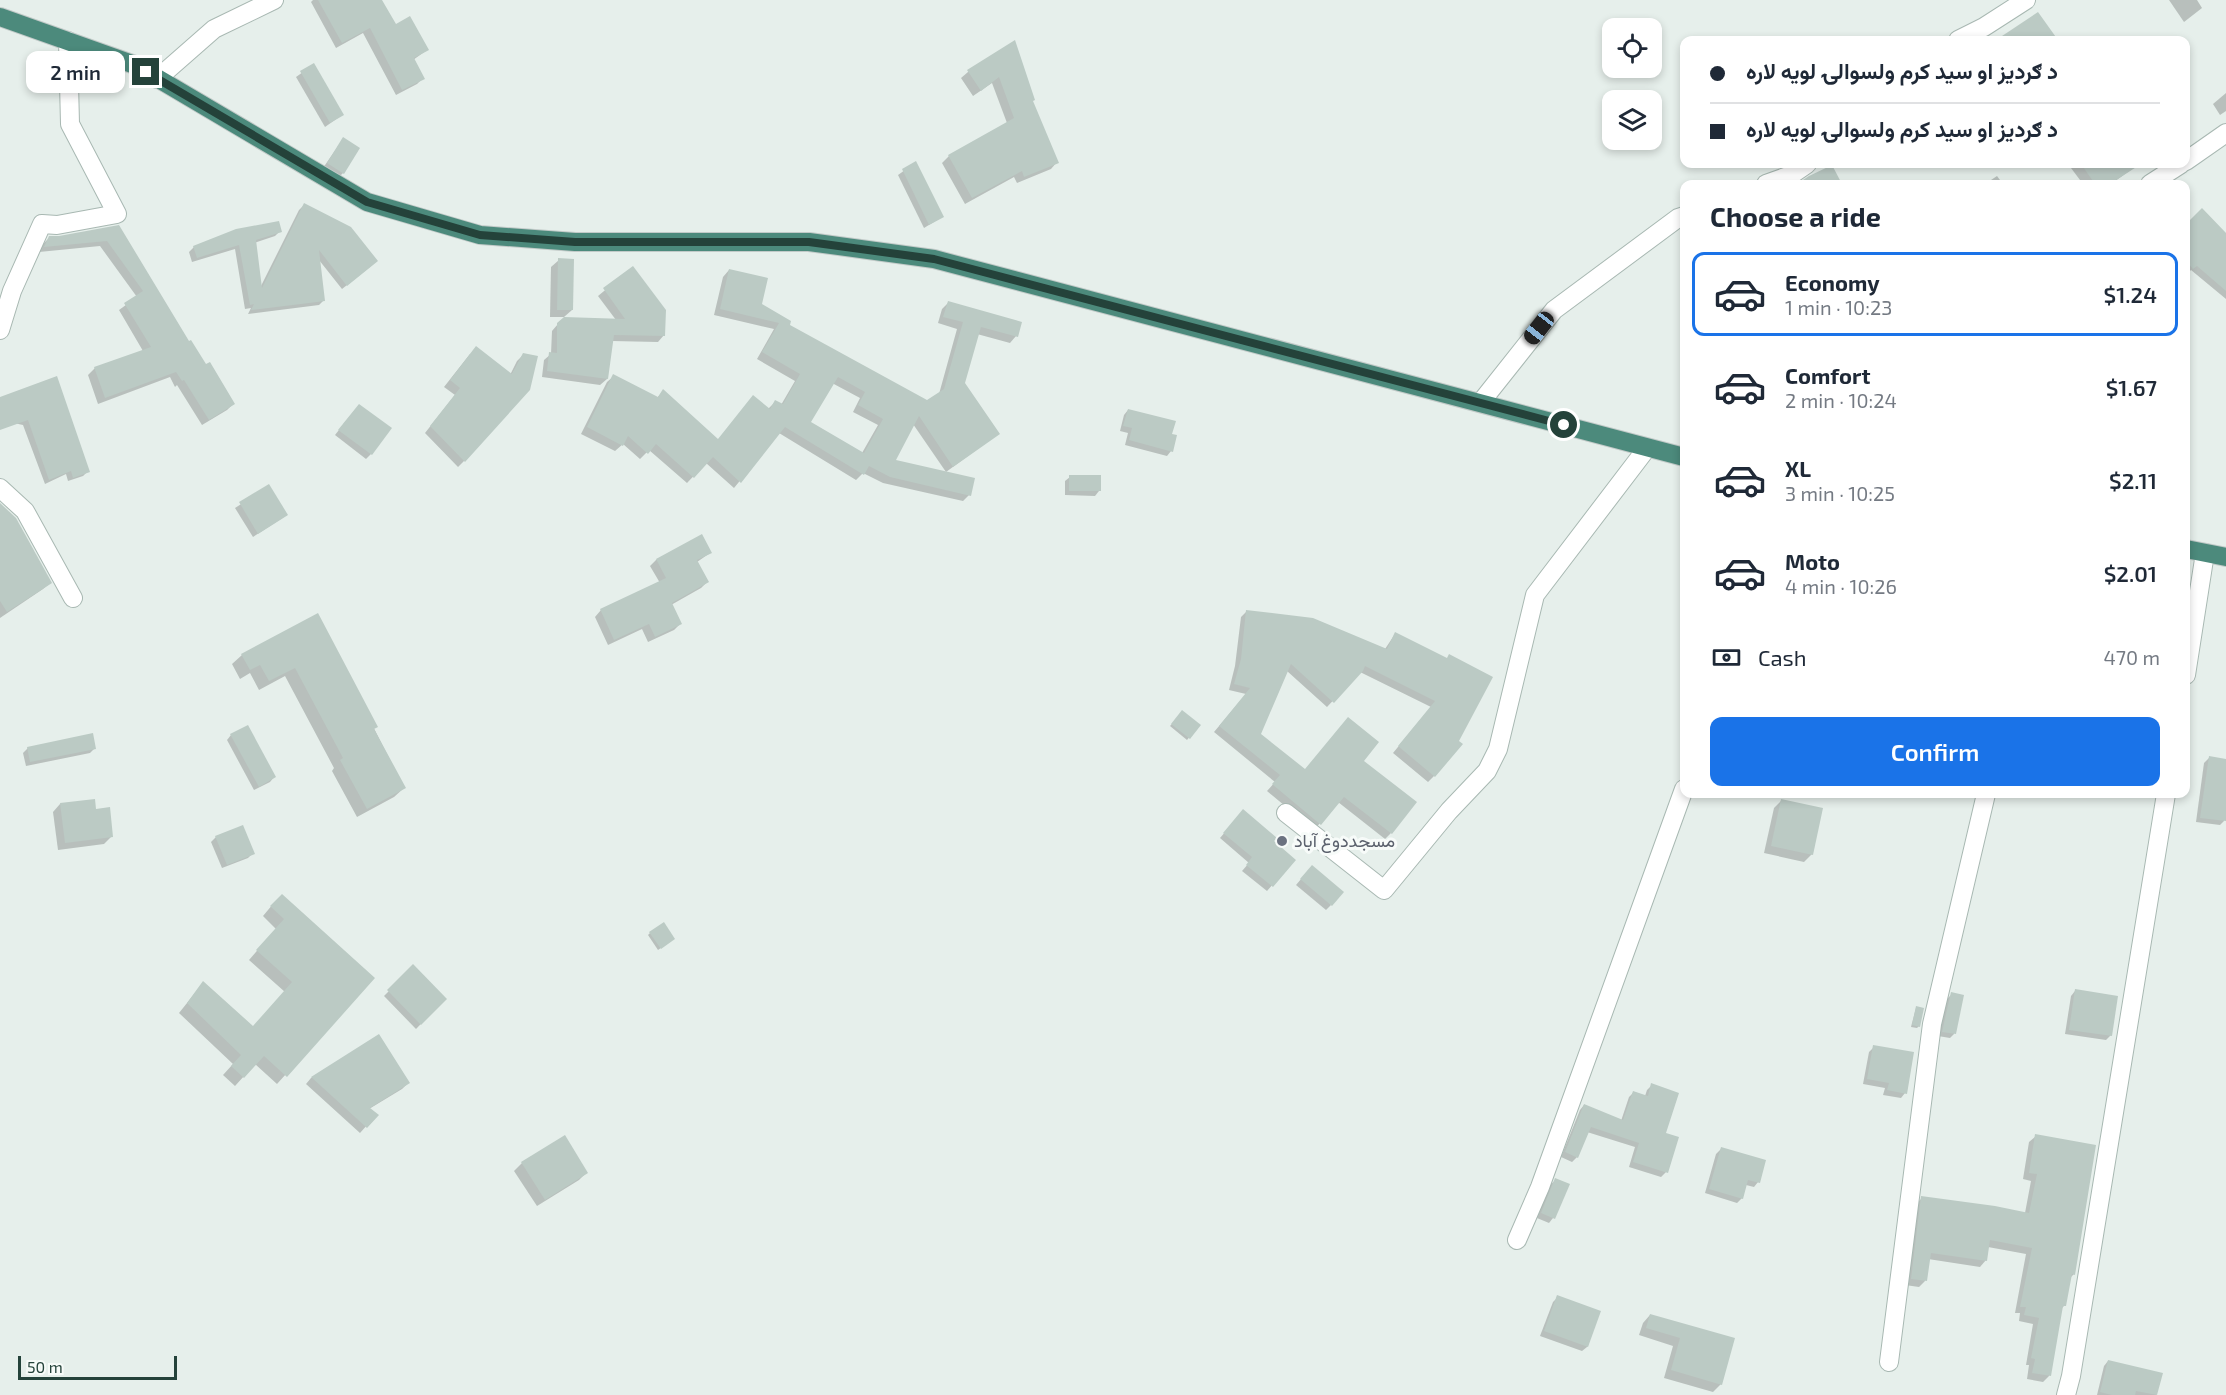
<!DOCTYPE html>
<meta charset="utf-8">
<style>
body{margin:0;font-family:"Exo 2",Vazirmatn,sans-serif;background:#f2f2f3;color:#1f2937;height:100vh;display:flex;flex-direction:column;font-size:22px;white-space:nowrap}
*{box-sizing:border-box;margin:0}
p{font-size:20px;color:#747a83}
.icon{flex:none;width:33px;height:33px;fill:none;stroke:currentColor;stroke-width:2;stroke-linecap:round;stroke-linejoin:round}
.map{position:relative;flex:1;overflow:hidden}
.sheet{position:absolute;left:1680px;top:180px;width:510px;height:618px;display:flex;flex-direction:column;background:#fff;border-radius:12px;box-shadow:0 3px 9px #0003}
.sheet>*{flex:none}
.top-card{position:absolute;left:1680px;top:36px;width:510px;height:132px;border-radius:12px;box-shadow:0 3px 9px #0003;display:grid;align-content:center;height:132px;padding:0 30px;background:#fff}
.fabs{position:absolute;left:1602px;top:18px;display:grid;gap:12px}
.fabs a{display:grid;place-items:center;width:60px;height:60px;border-radius:12px;background:#fff;box-shadow:0 3px 9px #0003;font-size:30px}
.scale{position:absolute;left:18px;bottom:15px;width:159px;box-sizing:border-box;padding-left:6px;border:3px solid #24423a;border-top:0;font-size:16px;line-height:21px;white-space:nowrap;color:#24423a;-webkit-text-stroke:4px #f7fbf9;paint-order:stroke}
.end{position:absolute;width:27px;height:27px;margin:-14px;border:8px solid #24423a;background:#fff;box-shadow:0 0 0 3px #fff}
.from{border-radius:50%}
.bubble{position:absolute;height:42px;border-radius:12px;background:#fff;box-shadow:0 3px 9px #0003;font-size:20px;font-weight:600;line-height:42px;text-align:center}
.car{position:absolute;width:18px;height:36px;margin:-18px -9px;border-radius:8px;box-shadow:0 0 4px 2px #0007;background:linear-gradient(#222 24%,#8ab4d8 0 40%,#222 0 76%,#8ab4d8 0 86%,#222 0)}
.top-card b{display:flex;align-items:center;gap:21px;height:57px;font-size:22px}
.top-card b+b{border-top:2px solid #e0e1e3}
.top-card i{width:15px;height:15px;background:#1f2937}
ul{padding:0;list-style:none}
li{display:flex;align-items:center;gap:18px;height:84px;margin:0 12px 9px;padding:0 18px;border:3px solid transparent;border-radius:12px}
li div{flex:1}
li b{display:block;font-size:22px}
li em{font-style:normal;font-weight:600}
li.selected{border-color:#1a73e8}
li>.icon{width:54px;height:54px;stroke-width:1.5}
h2{padding:0 30px;font-size:27px;line-height:72px}
.pay{display:flex;align-items:center;gap:15px;height:66px;padding:0 30px;font-size:22px}
.pay p{margin-inline-start:auto}
.primary-button{display:flex;gap:12px;margin-top:auto;padding:12px 30px}
.primary-button a{flex:1;height:69px;border-radius:12px;background:#1a73e8;color:#fff;font-size:24px;font-weight:600;line-height:69px;text-align:center}
.map>svg:first-child{display:block}
.shadow{fill:#0003;fill-rule:evenodd}
.building{fill:#bbcac4;fill-rule:evenodd}
.lines{fill:none;stroke-linecap:round;stroke-linejoin:round}
.minor-casing{stroke:#a8b8b2;stroke-width:20}
.trunk-casing{stroke:#c2cac8;stroke-width:20}
.minor{stroke:#fff;stroke-width:18}
.trunk{stroke:#4c8a7c;stroke-width:18}
.route{stroke:#24423a;stroke-width:8}
.worship-dot{fill:#6b7280;stroke:#f7fbf9;stroke-width:2}
.labels{text-anchor:middle;stroke-width:6;stroke-linejoin:round;paint-order:stroke}
.worship-label{font-size:18px;fill:#5b616d;stroke:#f7fbf9;text-anchor:start}
</style>
<div class="map">
<svg width="2226" height="1395" viewBox="0 0 2226 1395">
<rect width="100%" height="100%" fill="#e6efeb"/>
<g class="shadow">
<path d="M313,0H380L395,26L427,50L413,60L423,78L417,84L396,95L363,33L336,48L311,2Z"/>
<path d="M2169,0H2197L2202,8L2184,22Z"/>
<path d="M2037,14L2056,40H1998Z"/>
<path d="M1015,43L1032,101L1057,162L1051,169L1017,183L1014,177L965,204L942,163L949,156L1007,123L992,83L973,96L961,78L968,72Z"/>
<path d="M313,65L342,115L325,127L296,77Z"/>
<path d="M2226,93V111L2220,115L2213,104Z"/>
<path d="M343,139V173L338,178L323,168Z"/>
<path d="M915,163L942,217L924,228L898,175Z"/>
<path d="M2068,164H2139L2111,184H2083Z"/>
<path d="M1832,167L1840,184H1799Z"/>
<path d="M1997,176L2003,184H1985Z"/>
<path d="M304,205L371,266L342,289L319,260L324,300L319,305L248,314L251,308L245,309L235,249L192,262L189,252L194,247L280,231L275,236L254,243L260,288L299,210Z"/>
<path d="M2202,210L2226,235V299L2191,270L2188,273L2186,270V226Z"/>
<path d="M118,227L188,343L233,404L227,410L202,425L177,385L175,387L170,377L98,404L88,375L95,368L143,351L119,310L137,297L100,246L39,252L43,244L50,237L59,238Z"/>
<path d="M559,260L572,310L564,317H550L551,267Z"/>
<path d="M632,268L664,335L658,342L612,341L607,379L600,385L542,377L544,360L551,354L552,331L558,324L616,320L598,296Z"/>
<path d="M729,270L760,305L788,325L927,402L939,394L957,329L938,323L942,309L948,303L1016,336L1010,343L977,334L964,383L998,434L946,472L913,424L894,461L969,495L963,501L883,483L863,473L856,480L779,433L734,488L706,463L687,483L649,450L640,459L623,444L615,451L581,434L607,382L614,376L657,398L663,391L717,440L769,408L775,402L781,405L795,381L757,359L774,329L714,315L723,277ZM832,383L860,398L853,412L878,425L862,453L809,422Z"/>
<path d="M470,354L510,375L517,361L523,355L464,461L458,467L425,433L455,395L444,387Z"/>
<path d="M56,378L88,471L83,476L68,481L66,474L45,484L23,425L0,420V398Z"/>
<path d="M1128,410L1171,451L1167,456L1125,445L1128,433L1120,431L1124,415Z"/>
<path d="M354,411L371,454L366,459L335,435Z"/>
<path d="M1070,477L1099,491L1095,496L1065,495V481Z"/>
<path d="M269,486L287,515L253,537L235,508Z"/>
<path d="M0,504L50,583L43,589L0,618Z"/>
<path d="M701,536L710,553L697,562L707,582L701,588L671,605L680,624L674,630L648,642L642,629L608,645L595,617L601,610L660,583L650,566L656,560Z"/>
<path d="M1247,611L1385,649L1395,634L1446,659L1434,776L1428,782L1393,753L1431,707L1360,672L1327,707L1287,671L1259,734L1301,776L1361,761L1391,833L1385,839L1338,802L1314,830L1267,791L1275,782L1214,732L1246,694L1229,690L1235,666L1241,617Z"/>
<path d="M317,615L404,788L394,797L357,817L332,771L334,768L285,676L259,690L250,673L240,679L232,664L242,655Z"/>
<path d="M1183,712L1199,725L1187,740L1170,726Z"/>
<path d="M231,735L274,777L270,782L254,790L227,740Z"/>
<path d="M28,748H95L90,753L26,766L23,753Z"/>
<path d="M2209,758L2226,760V810L2224,821L2220,825L2196,822L2204,763Z"/>
<path d="M1781,801L1812,854L1804,862L1764,853L1774,808Z"/>
<path d="M60,804L95,811L112,836L104,844L58,850L53,812Z"/>
<path d="M1239,816L1294,860L1267,891L1242,871L1249,863L1220,838Z"/>
<path d="M216,837L253,853L248,858L222,868L211,842Z"/>
<path d="M1307,872L1331,905L1326,910L1296,885Z"/>
<path d="M273,904L373,978L277,1084L255,1064L235,1086L223,1075L233,1064L179,1013L203,983L253,1028L285,992L249,960L276,929L263,916Z"/>
<path d="M650,933L671,941L658,950L648,935Z"/>
<path d="M413,967L445,999L416,1029L384,996Z"/>
<path d="M2075,991L2111,1035L2106,1040L2065,1034L2071,996Z"/>
<path d="M1952,994L1954,1034L1950,1038L1938,1036L1947,999Z"/>
<path d="M1916,1008L1919,1026L1917,1028L1911,1027Z"/>
<path d="M379,1036L408,1083L402,1089L369,1109L376,1115L360,1133L306,1084L311,1078Z"/>
<path d="M1874,1047L1905,1093L1901,1098L1883,1095L1885,1088L1863,1084L1869,1052Z"/>
<path d="M1652,1085L1664,1134L1666,1172L1661,1177L1629,1167L1635,1147L1587,1132L1577,1157L1572,1162L1561,1157L1580,1110L1584,1105L1621,1121L1629,1097L1634,1092L1645,1096L1647,1090Z"/>
<path d="M2036,1136L2074,1274L2070,1278L2065,1305L2061,1309L2049,1376L2043,1382L2027,1379L2029,1365H2026L2033,1324L2019,1321L2020,1313H2015L2026,1254L1988,1247L1986,1260L1980,1267L1928,1259L1925,1281L1919,1287L1905,1285L1916,1204L1922,1198L2025,1213L2031,1181L2023,1179L2029,1142Z"/>
<path d="M564,1137L586,1173L579,1180L537,1206L514,1171L522,1163Z"/>
<path d="M1721,1149L1758,1182L1754,1187L1746,1185L1742,1198L1737,1203L1705,1193L1716,1154Z"/>
<path d="M1556,1180L1553,1218L1549,1223L1537,1218L1551,1184Z"/>
<path d="M1558,1297L1599,1312L1587,1347L1582,1351L1540,1336L1553,1302Z"/>
<path d="M1650,1315L1733,1339L1721,1384L1713,1392L1664,1378L1673,1346L1639,1335L1643,1323Z"/>
<path d="M2108,1361L2161,1375L2156,1395H2097L2104,1366Z"/>
</g>
<g class="building">
<path d="M318,0H382L396,24L410,16L429,50L414,58L425,79L402,90L370,28L342,43Z"/>
<path d="M2038,12L2058,40H1996Z"/>
<path d="M1015,40L1035,100L1033,101L1059,163L1024,177L1022,171L972,198L948,155L1014,118L999,77L981,91L967,70Z"/>
<path d="M314,63L344,115L330,123L300,71Z"/>
<path d="M343,137L360,148L344,174L327,163Z"/>
<path d="M916,161L944,217L929,225L902,169Z"/>
<path d="M2081,164H2141L2110,184H2095Z"/>
<path d="M1832,165L1842,184H1797L1809,176Z"/>
<path d="M304,203L351,227L378,261L347,286L319,250L325,301L251,310L254,304L250,305L239,245L197,258L193,246L236,229L279,221L282,232L256,240L262,288Z"/>
<path d="M2202,208L2226,233V291L2197,266L2193,269L2186,261V224Z"/>
<path d="M119,225L189,341L191,340L206,364L210,362L235,404L209,420L184,380L182,381L176,372L105,398L94,367L151,347L124,303L143,291L107,241L44,247L49,236H59Z"/>
<path d="M558,258L574,259L573,310H557Z"/>
<path d="M633,266L666,310L665,336L614,335L608,379L547,371L549,352L557,353V323L564,317L625,319L603,288Z"/>
<path d="M729,269L768,278L762,304L791,321L790,325L927,400L944,389L963,322L943,317L948,301L1022,322L1018,337L981,327L965,383L1000,434L953,467L919,416L896,460L975,478L971,496L890,477L869,466L864,475L785,427L741,483L713,457L694,478L656,444L648,454L628,436L623,446L587,427L613,374L658,397L663,389L718,439L753,395L770,409L775,400L783,404L800,374L762,352L779,323L720,309ZM838,377L865,392L858,405L883,419L864,453L811,422Z"/>
<path d="M476,346L512,374L523,353L538,356L530,390L465,462L430,426L460,388L450,380Z"/>
<path d="M57,376L90,472L73,478L71,471L49,480L28,420L0,430V397Z"/>
<path d="M359,404L392,428L372,455L338,430Z"/>
<path d="M1128,409L1176,421L1172,434L1177,435L1173,452L1129,440L1132,428L1123,426Z"/>
<rect x="1069" y="475" width="32" height="16"/>
<path d="M269,484L288,515L258,534L239,502Z"/>
<path d="M0,503L16,518L52,583L7,612L0,601Z"/>
<path d="M702,534L712,553L697,560L709,582L672,603L682,624L655,637L649,624L614,640L600,609L666,578L656,559Z"/>
<path d="M1246,610L1313,618L1387,649L1395,632L1447,658L1449,654L1493,677L1459,741L1463,744L1435,777L1398,746L1435,701L1365,666L1363,671L1334,703L1291,664L1261,734L1305,769L1348,717L1379,742L1364,761L1417,802L1392,834L1344,797L1321,825L1272,784L1280,775L1219,726L1250,688L1234,684L1241,659Z"/>
<path d="M318,613L378,727L374,729L406,788L367,809L340,760L343,758L295,668L269,681L260,665L250,670L241,654Z"/>
<path d="M1182,710L1201,725L1190,739L1171,724Z"/>
<path d="M248,725L276,777L259,787L230,734Z"/>
<path d="M93,733L96,749L30,762L27,747Z"/>
<path d="M2209,756L2226,759V821L2200,818Z"/>
<path d="M95,799L96,809L110,807L113,837L65,843L60,803Z"/>
<path d="M1781,799L1823,808L1813,855L1771,846Z"/>
<path d="M1243,809L1277,838L1274,841L1296,860L1273,887L1246,865L1252,857L1223,833Z"/>
<path d="M243,825L255,854L227,865L215,836Z"/>
<path d="M1312,865L1344,892L1332,906L1300,879Z"/>
<path d="M282,894L375,978L287,1077L264,1056L244,1078L231,1066L241,1055L187,1003L203,981L253,1026L292,982L256,950L284,919L270,906Z"/>
<path d="M664,922L675,939L661,949L649,932Z"/>
<path d="M413,964L447,999L421,1025L387,990Z"/>
<path d="M2075,989L2118,996L2112,1036L2069,1030Z"/>
<path d="M1951,992L1964,995L1956,1034L1942,1032Z"/>
<path d="M1916,1006L1924,1008L1920,1027L1912,1025Z"/>
<path d="M379,1034L410,1083L370,1108L379,1115L367,1128L311,1077Z"/>
<path d="M1873,1045L1914,1052L1907,1094L1887,1090L1889,1083L1867,1079Z"/>
<path d="M1651,1083L1679,1093L1666,1133L1679,1137L1668,1173L1633,1162L1639,1143L1591,1127L1578,1158L1565,1152L1584,1104L1623,1120L1633,1091L1648,1096Z"/>
<path d="M2035,1134L2096,1145L2075,1275L2072,1274L2066,1306H2063L2051,1376L2032,1373L2035,1359L2031,1358L2039,1318L2024,1315L2026,1307H2020L2032,1248L1990,1240L1987,1261L1931,1253L1927,1281L1911,1279L1921,1196L1995,1206L2029,1213L2037,1174L2029,1173Z"/>
<path d="M565,1135L588,1173L545,1200L521,1162Z"/>
<path d="M1721,1147L1766,1160L1760,1183L1748,1180L1743,1199L1709,1189Z"/>
<path d="M1555,1178L1570,1184L1555,1219L1541,1213Z"/>
<path d="M1557,1295L1601,1311L1588,1347L1544,1331Z"/>
<path d="M1650,1314L1735,1338L1722,1385L1671,1370L1680,1338L1646,1328Z"/>
<path d="M2108,1360L2163,1373L2157,1395L2136,1391L2135,1395H2112L2100,1392Z"/>
</g>
<g class="lines">
<g class="minor-casing">
<g id="minor">
<path d="M1958,40L1984,27L2026,0"/>
<path d="M157,79L214,29L274,0"/>
<path d="M2186,161L2226,133"/>
<path d="M1766,184L1791,175L1807,164"/>
<path d="M2150,184L2181,164"/>
<path d="M0,330L12,291L42,224L57,225L117,214L70,124L68,41"/>
<path d="M1481,402L1554,310L1678,218L1684,216"/>
<path d="M0,488L25,511L73,598"/>
<path d="M2186,675L2205,553"/>
<path d="M1286,813L1384,890L1449,811L1487,771L1498,749L1535,595L1647,448"/>
<path d="M1517,1240L1540,1187L1684,789"/>
<path d="M1889,1362L1932,1024L1986,794"/>
<path d="M2066,1395L2071,1376L2166,794"/>
</g>
</g>
<g class="trunk-casing">
<g id="trunk">
<path d="M0,17L135,65L367,202L480,235L575,242H809L934,259L1684,457"/>
<path d="M2186,549L2226,557"/>
</g>
</g>
<use href="#minor" class="minor"/>
<use href="#trunk" class="trunk"/>
</g>
<g class="lines">
<path class="route" d="M146,72L367,202L480,235L575,242H809L934,259L1564,425"/>
</g>
<circle class="worship-dot" cx="1282" cy="841" r="6"/>
<g class="labels">
<g class="worship-label">
<text x="1294" y="847">مسجددوغ آباد</text>
</g>
</g>
</svg>
<div class="fabs">
<a><svg class="icon" aria-label="locate" viewBox="0 0 24 24"><circle cx="12" cy="12" r="6"/><path d="M12 2v4M12 18v4M2 12h4M18 12h4"/></svg></a>
<a><svg class="icon" aria-label="layers" viewBox="0 0 24 24"><path d="M12 4l9 5-9 5-9-5zM3 14l9 5 9-5"/></svg></a>
</div>
<div class="scale">50 m</div>
<i class="end from" style="left:1564px;top:425px"></i>
<i class="end" style="left:146px;top:72px"></i>
<div class="bubble" style="left:26px;top:51px;width:99px">2 min</div>
<i class="car" style="left:1539px;top:328px;rotate:218deg"></i>
<div class="top-card">
<b><i class="from"></i>د ګردیز او سید کرم ولسوالۍ لویه لاره</b>
<b><i></i>د ګردیز او سید کرم ولسوالۍ لویه لاره</b>
</div>
<section class="sheet">
<h2>Choose a ride</h2>
<ul>
<li class="selected"><svg class="icon" aria-label="car" viewBox="0 0 24 24"><path d="M5 17H2v-5l4-1 3-4h7l3 4 3 1v5h-3M9 17h6M6 11h13"/><circle cx="7" cy="17" r="2"/><circle cx="17" cy="17" r="2"/></svg><div><b>Economy</b><p>1 min · 10:23</p></div><em>$1.24</em></li>
<li><svg class="icon" aria-label="car" viewBox="0 0 24 24"><path d="M5 17H2v-5l4-1 3-4h7l3 4 3 1v5h-3M9 17h6M6 11h13"/><circle cx="7" cy="17" r="2"/><circle cx="17" cy="17" r="2"/></svg><div><b>Comfort</b><p>2 min · 10:24</p></div><em>$1.67</em></li>
<li><svg class="icon" aria-label="car" viewBox="0 0 24 24"><path d="M5 17H2v-5l4-1 3-4h7l3 4 3 1v5h-3M9 17h6M6 11h13"/><circle cx="7" cy="17" r="2"/><circle cx="17" cy="17" r="2"/></svg><div><b>XL</b><p>3 min · 10:25</p></div><em>$2.11</em></li>
<li><svg class="icon" aria-label="car" viewBox="0 0 24 24"><path d="M5 17H2v-5l4-1 3-4h7l3 4 3 1v5h-3M9 17h6M6 11h13"/><circle cx="7" cy="17" r="2"/><circle cx="17" cy="17" r="2"/></svg><div><b>Moto</b><p>4 min · 10:26</p></div><em>$2.01</em></li>
</ul>
<div class="pay"><svg class="icon" aria-label="cash" viewBox="0 0 24 24"><path d="M3 7h18v10H3z"/><circle cx="12" cy="12" r="2"/></svg>Cash<p>470 m</p></div>
<div class="primary-button"><a>Confirm</a></div>
</section>
</div>
